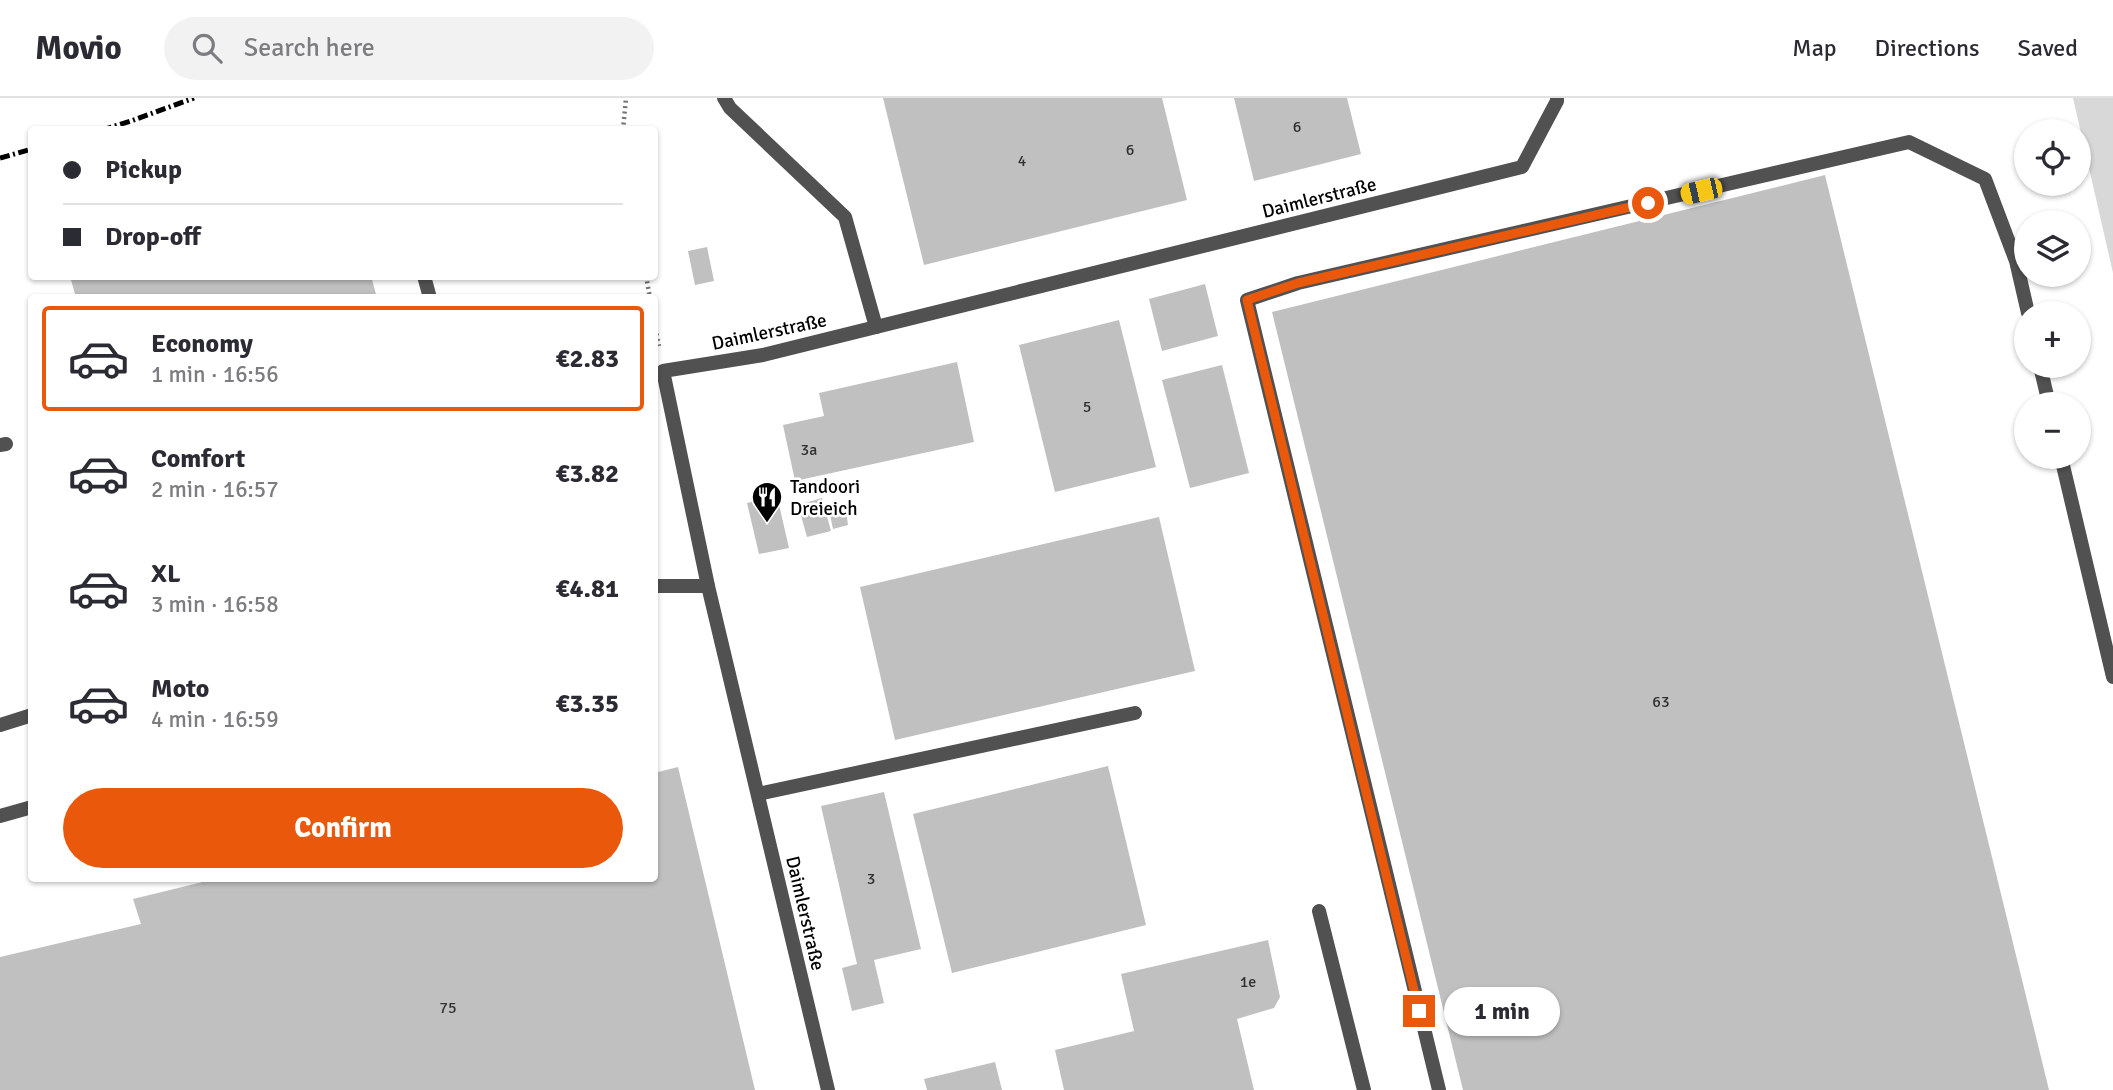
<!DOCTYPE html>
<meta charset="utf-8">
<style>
body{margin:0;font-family:Signika,sans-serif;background:#f2f2f3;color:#2b2b33;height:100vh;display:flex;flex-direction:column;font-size:26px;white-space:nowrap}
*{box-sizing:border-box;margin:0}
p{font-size:23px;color:#7c7c81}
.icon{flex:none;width:38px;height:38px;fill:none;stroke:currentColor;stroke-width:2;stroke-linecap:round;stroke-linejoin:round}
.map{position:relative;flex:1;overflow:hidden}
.details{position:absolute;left:28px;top:196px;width:630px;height:588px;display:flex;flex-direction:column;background:#fff;border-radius:7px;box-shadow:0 2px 5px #0004}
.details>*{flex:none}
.hud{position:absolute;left:28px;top:28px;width:630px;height:154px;border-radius:7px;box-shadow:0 2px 5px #0004;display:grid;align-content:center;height:154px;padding:0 35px;background:#fff}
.tools{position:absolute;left:2014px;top:21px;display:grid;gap:14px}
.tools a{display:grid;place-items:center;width:77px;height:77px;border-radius:50%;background:#fff;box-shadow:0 2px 5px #0004;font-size:35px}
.end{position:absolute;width:32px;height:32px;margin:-16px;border:9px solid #ea580c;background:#fff;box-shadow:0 0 0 4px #fff}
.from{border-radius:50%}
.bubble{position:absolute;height:49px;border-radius:24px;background:#fff;box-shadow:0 2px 5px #0004;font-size:23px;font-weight:700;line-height:49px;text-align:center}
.car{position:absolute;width:21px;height:42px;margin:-21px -10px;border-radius:9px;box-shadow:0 0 5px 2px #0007;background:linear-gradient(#f5c518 24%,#345 0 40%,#f5c518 0 76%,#345 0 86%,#f5c518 0)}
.hud b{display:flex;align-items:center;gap:24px;height:66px;font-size:26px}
.hud b+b{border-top:2px solid #e1e1e2}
.hud i{width:18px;height:18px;background:#2b2b33}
ul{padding:12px 0 0;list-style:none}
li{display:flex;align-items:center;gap:21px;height:105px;margin:0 14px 10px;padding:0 21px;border:4px solid transparent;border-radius:7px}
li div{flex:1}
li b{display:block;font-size:26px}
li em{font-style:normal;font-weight:700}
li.on{border-color:#ea580c}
li>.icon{width:63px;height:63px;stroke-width:1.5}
.button{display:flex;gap:14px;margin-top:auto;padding:14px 35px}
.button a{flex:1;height:80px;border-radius:42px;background:#ea580c;color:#fff;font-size:28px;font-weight:700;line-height:80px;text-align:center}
header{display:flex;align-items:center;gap:42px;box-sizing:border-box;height:98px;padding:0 35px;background:#fff;border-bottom:2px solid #e1e1e2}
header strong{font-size:33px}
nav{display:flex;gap:38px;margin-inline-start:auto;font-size:24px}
.search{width:490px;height:63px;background:#f2f2f3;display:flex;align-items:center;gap:18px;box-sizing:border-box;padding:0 24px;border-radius:38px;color:#7c7c81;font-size:26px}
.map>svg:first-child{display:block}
.green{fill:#d8d8d8}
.building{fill:#c0c0c0}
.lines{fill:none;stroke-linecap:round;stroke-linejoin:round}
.path{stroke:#737373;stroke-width:4.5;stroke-dasharray:2 3.5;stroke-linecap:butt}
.lane{stroke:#515151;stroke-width:14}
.street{stroke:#515151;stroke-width:14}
.rail{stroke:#000;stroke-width:5;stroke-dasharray:10 3.5 2 3.5;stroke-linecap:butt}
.route{stroke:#ea580c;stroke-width:9}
.labels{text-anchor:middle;stroke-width:5;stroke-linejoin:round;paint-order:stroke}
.number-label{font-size:16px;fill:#303030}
.street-label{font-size:19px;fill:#000;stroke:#fff}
.poi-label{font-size:19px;fill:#000;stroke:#fff;text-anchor:start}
</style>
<header>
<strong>Movio</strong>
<div class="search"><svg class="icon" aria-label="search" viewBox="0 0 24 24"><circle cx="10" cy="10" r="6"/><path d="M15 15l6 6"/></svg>Search here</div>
<nav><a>Map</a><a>Directions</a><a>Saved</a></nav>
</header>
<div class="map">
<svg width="2113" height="992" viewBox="0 0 2113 992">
<rect width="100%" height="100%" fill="#fff"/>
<path class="green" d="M2073,0H2113V175Z"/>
<g class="building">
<path d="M883,0H1162L1187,102L924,167Z"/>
<path d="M1234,0H1347L1361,56L1254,83Z"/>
<path d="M1825,77L2049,992H1463L1272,214Z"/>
<path d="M707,149L714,183L695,187L688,153Z"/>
<path d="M70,178H371L377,200H76Z"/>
<path d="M1205,186L1218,238L1162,253L1149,201Z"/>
<path d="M1119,222L1156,369L1055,394L1019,247Z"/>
<path d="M957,264L974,344L795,383L783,327L824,318L819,295Z"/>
<path d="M1222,267L1249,375L1190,390L1162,282Z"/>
<path d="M777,398L789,450L759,456L747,405Z"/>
<path d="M822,400L831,433L807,439L798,407Z"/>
<path d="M846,413L848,427L833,431L830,417Z"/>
<path d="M1159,419L1195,573L895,642L860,489Z"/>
<path d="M1108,668L1146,827L952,875L913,716Z"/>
<path d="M678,669L755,992H0V859L141,826L133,801L219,780H654V675Z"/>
<path d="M884,694L921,851L874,862L884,905L852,913L842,870L857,866L821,708Z"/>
<path d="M1268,842L1280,899L1274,910L1237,921L1254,992H1064L1055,952L1134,933L1121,876Z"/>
<path d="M995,964L1002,992H927L924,981Z"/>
</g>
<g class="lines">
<g class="path">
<path d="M623,32L626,0"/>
<path d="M646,178L650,200"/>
<path d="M654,225L659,248"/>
</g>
<g class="lane">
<path d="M724,0L730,10L845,119L876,229"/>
<path d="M424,178L430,200"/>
<path d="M2040,268L2049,306"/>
<path d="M0,347L6,346"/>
<path d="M2061,359L2113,579"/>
<path d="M0,627L32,617"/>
<path d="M758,696L1135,615"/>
<path d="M1319,813L1364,992"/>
<path d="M1439,992L1247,202L1298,185L1909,44L1985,81L2016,163L2028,215"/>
</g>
<g class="street">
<path d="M654,488H708"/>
<path d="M0,718L32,709"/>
<path d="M828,992L708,488L663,273L763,257L1522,69L1557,3V0"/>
</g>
<g class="rail">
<path d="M102,32L131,23L194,0"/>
<path d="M0,60L32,51"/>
</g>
</g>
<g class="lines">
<path class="route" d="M1419,913L1247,202L1298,185L1648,105"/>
</g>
<defs>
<g id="restaurant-pin" transform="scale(1.575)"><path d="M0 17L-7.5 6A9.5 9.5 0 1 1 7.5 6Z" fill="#000" stroke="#fff"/><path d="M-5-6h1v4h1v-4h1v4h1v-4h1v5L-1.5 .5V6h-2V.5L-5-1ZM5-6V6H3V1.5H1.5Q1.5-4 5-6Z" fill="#fff"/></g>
</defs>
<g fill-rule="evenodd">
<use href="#restaurant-pin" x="767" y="399"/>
</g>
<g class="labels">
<g class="number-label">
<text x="1297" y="34">6</text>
<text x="1130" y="57">6</text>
<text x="1022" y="68">4</text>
<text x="1087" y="314">5</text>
<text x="809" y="357">3a</text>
<text x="1661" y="609">63</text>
<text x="871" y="786">3</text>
<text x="1248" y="889">1e</text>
<text x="448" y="915">75</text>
</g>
<g class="street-label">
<text transform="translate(1319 99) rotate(-14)" y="7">Daimlerstraße</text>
<text transform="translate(769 233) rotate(-12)" y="7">Daimlerstraße</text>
<text transform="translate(806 815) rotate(77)" y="7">Daimlerstraße</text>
</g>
<g class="poi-label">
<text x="790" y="395">Tandoori<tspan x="790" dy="22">Dreieich</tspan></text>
</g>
</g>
</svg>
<div class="tools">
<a><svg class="icon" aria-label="locate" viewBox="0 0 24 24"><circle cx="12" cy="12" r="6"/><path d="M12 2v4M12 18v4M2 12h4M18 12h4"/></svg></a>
<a><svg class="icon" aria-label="layers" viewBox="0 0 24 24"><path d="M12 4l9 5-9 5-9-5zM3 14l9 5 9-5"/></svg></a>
<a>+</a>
<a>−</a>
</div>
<i class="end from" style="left:1648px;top:105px"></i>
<i class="end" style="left:1419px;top:913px"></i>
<div class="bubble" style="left:1444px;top:889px;width:116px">1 min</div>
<i class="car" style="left:1701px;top:93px;rotate:257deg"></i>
<div class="hud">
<b><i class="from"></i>Pickup</b>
<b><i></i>Drop-off</b>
</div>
<section class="details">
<ul>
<li class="on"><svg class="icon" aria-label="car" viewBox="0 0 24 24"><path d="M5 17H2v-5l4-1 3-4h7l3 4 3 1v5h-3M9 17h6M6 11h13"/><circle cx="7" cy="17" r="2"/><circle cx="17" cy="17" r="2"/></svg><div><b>Economy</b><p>1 min · 16:56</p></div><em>€2.83</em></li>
<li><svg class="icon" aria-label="car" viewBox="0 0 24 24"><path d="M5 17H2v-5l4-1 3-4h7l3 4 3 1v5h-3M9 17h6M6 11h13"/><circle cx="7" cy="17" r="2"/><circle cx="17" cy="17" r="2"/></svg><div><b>Comfort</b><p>2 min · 16:57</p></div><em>€3.82</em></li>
<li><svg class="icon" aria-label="car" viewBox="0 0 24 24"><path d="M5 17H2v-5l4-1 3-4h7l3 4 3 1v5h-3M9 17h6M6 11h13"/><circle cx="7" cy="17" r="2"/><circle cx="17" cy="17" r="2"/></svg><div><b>XL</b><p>3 min · 16:58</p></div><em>€4.81</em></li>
<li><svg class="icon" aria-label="car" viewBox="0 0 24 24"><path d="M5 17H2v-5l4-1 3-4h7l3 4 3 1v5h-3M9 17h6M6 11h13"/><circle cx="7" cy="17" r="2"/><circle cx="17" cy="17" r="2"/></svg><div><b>Moto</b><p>4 min · 16:59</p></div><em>€3.35</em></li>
</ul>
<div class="button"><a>Confirm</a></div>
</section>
</div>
